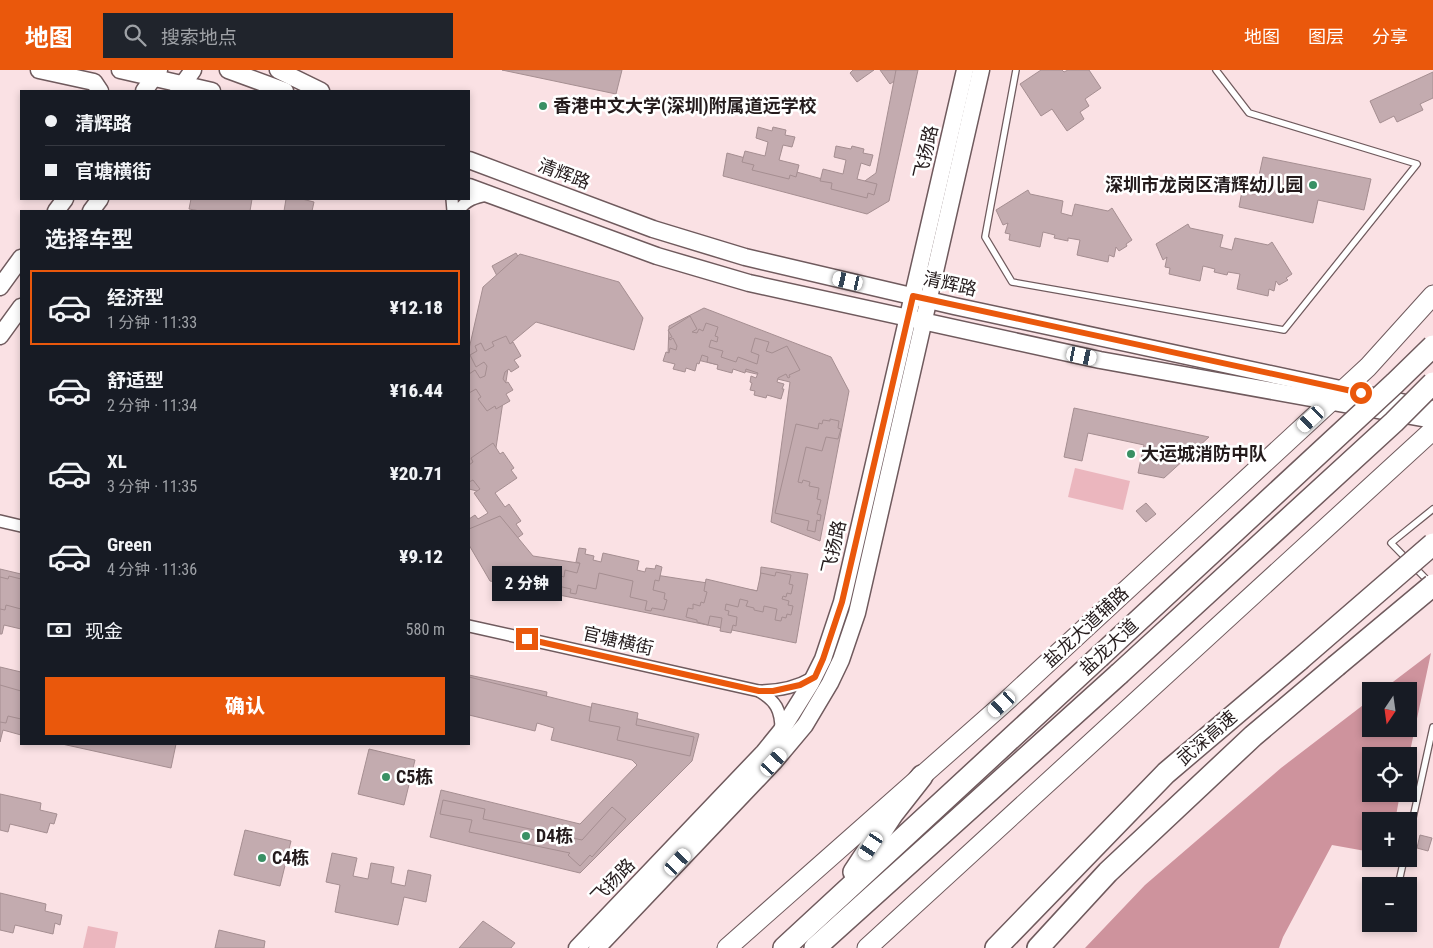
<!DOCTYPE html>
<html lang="zh">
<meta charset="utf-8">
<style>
body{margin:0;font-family:"Roboto Condensed","Noto Sans SC",sans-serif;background:#20242c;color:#f1f3f6;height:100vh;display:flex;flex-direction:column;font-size:19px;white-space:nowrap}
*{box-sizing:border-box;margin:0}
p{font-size:16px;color:#9ea1a6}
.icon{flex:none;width:28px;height:28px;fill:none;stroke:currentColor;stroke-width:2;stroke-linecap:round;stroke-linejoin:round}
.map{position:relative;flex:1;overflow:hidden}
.drawer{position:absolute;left:20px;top:140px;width:450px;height:535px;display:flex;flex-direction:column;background:#171b24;border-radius:0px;box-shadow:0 2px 8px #0003}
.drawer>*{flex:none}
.top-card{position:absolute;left:20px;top:20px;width:450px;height:110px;border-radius:0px;box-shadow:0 2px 8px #0003;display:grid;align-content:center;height:110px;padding:0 25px;background:#171b24}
.needle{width:32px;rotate:193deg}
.controls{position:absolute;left:1362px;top:612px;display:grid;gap:10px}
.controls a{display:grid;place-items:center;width:55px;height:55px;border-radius:0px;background:#171b24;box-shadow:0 2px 8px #0003;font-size:25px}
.end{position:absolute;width:22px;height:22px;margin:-11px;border:6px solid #ea580c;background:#fff;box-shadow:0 0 0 2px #fff}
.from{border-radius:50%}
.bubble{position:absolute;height:35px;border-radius:0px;background:#171b24;box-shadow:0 2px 8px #0003;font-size:16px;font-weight:800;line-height:35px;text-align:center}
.car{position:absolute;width:15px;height:30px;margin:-15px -8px;border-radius:6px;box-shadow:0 0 4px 1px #0007;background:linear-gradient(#fff 24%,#345 0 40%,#fff 0 76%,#345 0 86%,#fff 0)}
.top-card b{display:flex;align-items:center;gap:18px;height:48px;font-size:19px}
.top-card b+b{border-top:1px solid #363941}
.top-card i{width:12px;height:12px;background:#f1f3f6}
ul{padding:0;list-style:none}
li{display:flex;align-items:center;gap:15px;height:75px;margin:0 10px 8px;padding:0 15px;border:2px solid transparent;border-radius:0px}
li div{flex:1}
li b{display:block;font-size:19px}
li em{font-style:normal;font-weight:800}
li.active{border-color:#ea580c}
li>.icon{width:45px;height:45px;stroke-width:1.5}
h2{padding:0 25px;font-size:22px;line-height:60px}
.pay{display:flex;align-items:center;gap:12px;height:55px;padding:0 25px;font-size:19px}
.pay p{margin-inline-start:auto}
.action{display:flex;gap:10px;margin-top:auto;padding:10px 25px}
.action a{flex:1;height:58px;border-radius:0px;background:#ea580c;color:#fff;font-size:20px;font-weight:800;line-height:58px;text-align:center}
header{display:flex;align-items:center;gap:30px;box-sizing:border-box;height:70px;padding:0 25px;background:#ea580c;color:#fff}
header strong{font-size:24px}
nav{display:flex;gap:28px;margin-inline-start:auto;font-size:18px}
.search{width:350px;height:45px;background:#20242c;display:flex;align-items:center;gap:12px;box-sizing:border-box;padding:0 18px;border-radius:0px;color:#9ea1a6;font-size:19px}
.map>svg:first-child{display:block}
.green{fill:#ebb6be}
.forest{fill:#ce939d}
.building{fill:#c3abaf;stroke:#a58e91}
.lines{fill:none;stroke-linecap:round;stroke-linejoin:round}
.lane-casing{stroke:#6f5a5d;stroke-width:8}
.street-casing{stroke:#6f5a5d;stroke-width:14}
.secondary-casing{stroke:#6f5a5d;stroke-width:19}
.primary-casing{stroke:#6f5a5d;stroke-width:21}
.highway-casing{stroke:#6f5a5d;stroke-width:24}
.lane{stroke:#fff;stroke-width:5.5}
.street{stroke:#fff;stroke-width:11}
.secondary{stroke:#fff;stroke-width:16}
.primary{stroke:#fff;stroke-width:19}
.highway{stroke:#fff;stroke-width:21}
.highway-bridge-casing{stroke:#6f5a5d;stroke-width:24;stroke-linecap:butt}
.highway-bridge{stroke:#fff;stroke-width:21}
.route{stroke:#ea580c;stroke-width:6}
.poi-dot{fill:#399064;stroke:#fff;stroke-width:2}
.labels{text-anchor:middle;stroke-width:5;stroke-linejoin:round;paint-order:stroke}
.poi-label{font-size:18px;font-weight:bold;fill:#241b1c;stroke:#fff;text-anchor:start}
.street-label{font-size:18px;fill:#241b1c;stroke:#fff}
</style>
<header>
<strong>地图</strong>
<div class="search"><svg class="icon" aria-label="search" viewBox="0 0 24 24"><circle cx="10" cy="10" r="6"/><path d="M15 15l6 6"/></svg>搜索地点</div>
<nav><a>地图</a><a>图层</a><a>分享</a></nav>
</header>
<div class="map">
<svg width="1433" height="878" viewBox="0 0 1433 878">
<rect width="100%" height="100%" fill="#fae1e4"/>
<g class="green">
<path d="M1075,398L1130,411L1123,440L1068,427Z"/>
<path d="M88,856L118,862L115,878H83Z"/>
</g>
<path class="forest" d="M1431,583L1409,686H1371V724H1400L1395,751H1371V782L1332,775L1283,867L1279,878H1085L1145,815L1281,698L1371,629V659H1409V621H1381Z"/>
<g class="building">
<path d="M502,0H622L616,24Z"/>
<path d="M853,0H874L857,12L850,3Z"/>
<path d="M880,0H895L900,7L890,14Z"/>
<path d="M896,0H918L889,131L867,144L723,106L727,83L855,118L876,103Z"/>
<path d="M1041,0H1062L1064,2L1068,0H1089L1101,18L1085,29L1089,36L1080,42L1084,49L1067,61L1052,39L1041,46L1020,14Z"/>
<path d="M1433,2V28L1420,34L1423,40L1397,52L1394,46L1380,53L1370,31Z"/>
<path d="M758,57L772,61L773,57L786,60L785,65L795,67L792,77L783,75L779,90L799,95L796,107L790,105L789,109L752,100L754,95L742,92L745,81L765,86L768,72L756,68Z"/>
<path d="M836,76L851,79L852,76L864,79L863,83L873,85L870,96L861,93L857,109L877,114L874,125L868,123L867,128L831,119L832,113L820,111L823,99L843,104L846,90L834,87Z"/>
<path d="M1263,87L1371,109L1364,140L1318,130L1313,153L1239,137L1242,121L1255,124Z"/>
<path d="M1028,120L1030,124L1063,131L1061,143L1072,146L1075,134L1108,141L1112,138L1132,170L1126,174L1127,176L1119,181L1116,177L1114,187L1109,185L1108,192L1077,185L1080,170L1068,168V171L1054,168L1055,165L1043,162L1040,177L1009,170L1010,164L1005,163L1008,153L1003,155L996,140Z"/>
<path d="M191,129H252L250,141H200L189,139Z"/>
<path d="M286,129H302L314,132L312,141H284Z"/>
<path d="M1188,154L1190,158L1223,165L1220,177L1232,180L1235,168L1268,175L1272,172L1292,204L1286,208L1288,210L1279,215L1276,211L1274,221L1269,219L1268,226L1237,219L1240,204L1228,202L1227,205L1214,202L1215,199L1203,196L1200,211L1169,204L1170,198L1165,197L1167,187L1163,190L1156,174Z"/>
<path d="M516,183L524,197L530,199L533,190L547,194L542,209L534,206L531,215L550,221L549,225L565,230L566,226L585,231L588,223L579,220L584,206L597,210L594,219L600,221L615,213L628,238L618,243L619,245L616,246L614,242L606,246L605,250L612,252L611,256L613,257L609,267L596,262L595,266L582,263L583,259L578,257L580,250H578L580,244L585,246L586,240L574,237L573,241L562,237L560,241L546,237L547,233L536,229L537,225L527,222L530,228L515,236L512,231L491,242L483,227L505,215L501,207L497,209L496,207L497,206L492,196Z"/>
<path d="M520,184L619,212L643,248L634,280L536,252L512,272L489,424L469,419V279L483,217Z"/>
<path d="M704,238L831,287L849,321L820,471L771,452L790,312L668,283L669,256Z"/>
<path d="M690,246L697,259L692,262L697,263L699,259L703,261L706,253L718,257L715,266L718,267L717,272L711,270L709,277L723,281L721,287L736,292L738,287L757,294L759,285L751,282L755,268L769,272L766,281L772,283L787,276L800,300L789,305L790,307L788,308L786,304L778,308L777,312L784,314L782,319H784L781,329L767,325L766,328L754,325L755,321L750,320L752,313L750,312L751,306L756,308L758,303L746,299L745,303L733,299L732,303L717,299L718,295L707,292L708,287L702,285L699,294L697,293L695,301L686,298L685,302L673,299L675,294L663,291L666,282L669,283L670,278L676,280L677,276L673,268L670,270L669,268L672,267L668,260Z"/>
<path d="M506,266L510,274L513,272L521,286L514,290L519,297L511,302L509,299L505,302L503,309L506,313L508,312L513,320L506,324L510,331L496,339L495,336L487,341L478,329L481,327L476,319L469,323V304L475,300L480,308L485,306L487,296L484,292L476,297L470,285L477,281L475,276L481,273L485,281L494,276L492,272Z"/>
<path d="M1074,338L1209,367L1164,408L1138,403L1144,375L1088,363L1082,391L1064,387Z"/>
<path d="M830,349L839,351L838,358L841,359L838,369L826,367L822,381L806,377L798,412L802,413L803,410L810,412L809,416L819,418L817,429L821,430L817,444L821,445L820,451L817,450L815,462L807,460L809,451L775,443L796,354L818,359L819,353L822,354L823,350L830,351Z"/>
<path d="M493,373L500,384L503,382L514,398L511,400L517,408L495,423L505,437L509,434L521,451L516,454L523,464L503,478L506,484L494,492L484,477L489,473L482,463L472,470L469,465V449L475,445L478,449L488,443L474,423L480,419L473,410L469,412V395L473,392L471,388Z"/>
<path d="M1146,433L1156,444L1146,452L1136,441Z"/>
<path d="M500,446L533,486L759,521L761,497L808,504L796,573L490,511L469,475V459Z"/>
<path d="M579,478L586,479L585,484L594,486L593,490L601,492L603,483L639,491L637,500L645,502L646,498L655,499L656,495L662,497L659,511L655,510L653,520L665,523L664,529L667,530L664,540L652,538L651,541L645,540L647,531L630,527L633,511L599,503L596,519L578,515L576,524L570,523L571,519L558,516L561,506L564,507L565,500L577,503L580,493L576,492Z"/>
<path d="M0,499L21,504V559L4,555L2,564H0Z"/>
<path d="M776,502L791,505L789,514L793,515L791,524L787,523L786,527L783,526L782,529L789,531L788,535L793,536L791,545L787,544L786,548L782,547L781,551L775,550L777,539L764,536L763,542L754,540V538L746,536L748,531L740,529L738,537L726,534L725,540L729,541L728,545L737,547L736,556L733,555L731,563L720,561L722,548L710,546L708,555L697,552V550L686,547L688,538L693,539V534L700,536L701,532L704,533L707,522L704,521L706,509L757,521L761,503L775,506Z"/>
<path d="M9,506L21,509V539L6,535L5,540L0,539V507L8,509Z"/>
<path d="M0,597L21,602V665L3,660L0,672Z"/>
<path d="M469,605L547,622L546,629L557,631L554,649L542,646L543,641L469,625Z"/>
<path d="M469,607L699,664L692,691L580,803L430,767L441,720L580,754L637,695L632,690L551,670L554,658L537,653L535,661L469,645Z"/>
<path d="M0,615L21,621V649L8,646L6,653L0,652Z"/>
<path d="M592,633L638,643L636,655L694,667L690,686L617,670L620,657L589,651Z"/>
<path d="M62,674H176L171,698Z"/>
<path d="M369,679L415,690L404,735L358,724Z"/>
<path d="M0,724L41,733L40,740L57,744L54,754L50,753L47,763L10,754L8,762L0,760Z"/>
<path d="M443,730L485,739L483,749L582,770L612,737L626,749L592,787L590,785L580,796L568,785L570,783L469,762L472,750L440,744Z"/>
<path d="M245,760L291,771L280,816L234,805Z"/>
<path d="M1420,765L1432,768L1428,781L1417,778Z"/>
<path d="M332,783L357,788L353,806L368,809L371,793L394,797L391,813L405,816L408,800L431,805L426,832L404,827L398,855L335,842L340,815L326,812Z"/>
<path d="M0,823L46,834L45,841L62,845L60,855L55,853L53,864L15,855L13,863L0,860Z"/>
<path d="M483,851L515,873L511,878H459Z"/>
<path d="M219,860L265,871L264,878H215Z"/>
</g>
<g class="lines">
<g class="lane-casing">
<g id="lane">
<path d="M1016,0L985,167L1012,212L1284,260L1417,94L1249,43L1216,0"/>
<path d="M1430,513L1391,473L1433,439"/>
<path d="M1409,766L1433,657"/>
<path d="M1398,816L1404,789"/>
</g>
</g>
<g class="street-casing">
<g id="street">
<path d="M452,129L453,141"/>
<path d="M458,141C466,130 475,127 488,125"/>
<path d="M0,451L21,456"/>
<path d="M469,556L759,621C779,621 795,618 812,608"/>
<path d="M759,621C776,631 781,640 781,660"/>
</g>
</g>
<g class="secondary-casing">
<g id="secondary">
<path d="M39,0L94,12L100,21"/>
<path d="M120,0L212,21"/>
<path d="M228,0L285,21"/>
<path d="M278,0L321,21"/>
<path d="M144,21L159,0"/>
<path d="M178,21L193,0"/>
<path d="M469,90L653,159L745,187L954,236L1433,339"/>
<path d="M469,117L657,186L749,213L1100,290L1433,350"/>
<path d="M56,141L65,129"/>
<path d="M91,141L100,129"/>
<path d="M0,217L21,188"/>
<path d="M0,266L21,237"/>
<path d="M577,878L764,682L781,661L811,613L823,589L842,532L965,0"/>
<path d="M597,878L774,692L805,655L830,613L841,590L857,543L981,0"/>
</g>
</g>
<g class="primary-casing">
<g id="primary">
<path d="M727,878L1002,635L1368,297L1433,225"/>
<path d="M867,878L1433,360"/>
</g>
</g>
<g class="highway-casing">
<g id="highway">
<path d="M854,802L893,743L922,706"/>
<path d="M784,878L1099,587"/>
<path d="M815,878L1119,604"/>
<path d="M996,878L1166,703L1299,590"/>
<path d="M1038,878L1108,802L1253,666L1336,596"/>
</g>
</g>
<use href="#lane" class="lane"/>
<use href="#street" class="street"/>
<use href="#secondary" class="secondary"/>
<use href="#primary" class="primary"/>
<use href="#highway" class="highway"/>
<g class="highway-bridge-casing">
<g id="highway-bridge">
<path d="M1099,587L1395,313L1433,276"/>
<path d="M1299,590L1433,474"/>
<path d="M1336,596L1433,515"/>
<path d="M1119,604L1394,352L1433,313"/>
</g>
</g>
<use href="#highway-bridge" class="highway-bridge"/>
</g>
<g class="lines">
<path class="route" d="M527,569L759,621H773L800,615L815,607L823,589L842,532L913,226L1361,323"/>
</g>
<g class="poi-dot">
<circle cx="543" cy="36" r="5"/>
<circle cx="1313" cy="115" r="5"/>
<circle cx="1131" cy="384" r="5"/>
<circle cx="386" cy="707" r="5"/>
<circle cx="526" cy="766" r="5"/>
<circle cx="262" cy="788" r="5"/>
</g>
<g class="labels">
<g class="poi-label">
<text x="553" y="42">香港中文大学(深圳)附属道远学校</text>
<text x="1303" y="121" text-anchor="end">深圳市龙岗区清辉幼儿园</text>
<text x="1141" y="390">大运城消防中队</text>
<text x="396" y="713">C5栋</text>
<text x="536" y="772">D4栋</text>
<text x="272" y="794">C4栋</text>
</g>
<g class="street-label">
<text transform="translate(926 82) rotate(-77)" y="6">飞扬路</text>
<text transform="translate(564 104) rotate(21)" y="6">清辉路</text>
<text transform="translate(950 214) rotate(13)" y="6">清辉路</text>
<text transform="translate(834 477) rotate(-77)" y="6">飞扬路</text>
<text transform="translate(1086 557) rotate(-43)" y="6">盐龙大道辅路</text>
<text transform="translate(618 571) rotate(13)" y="6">官塘横街</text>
<text transform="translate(1109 577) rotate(-43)" y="6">盐龙大道</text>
<text transform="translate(1207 668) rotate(-41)" y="6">武深高速</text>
<text transform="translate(613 811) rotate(-46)" y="6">飞扬路</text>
</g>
</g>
</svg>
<div class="controls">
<a><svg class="needle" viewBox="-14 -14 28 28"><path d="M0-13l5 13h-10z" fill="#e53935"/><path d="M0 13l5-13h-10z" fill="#9ea1a6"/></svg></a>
<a><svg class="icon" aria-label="locate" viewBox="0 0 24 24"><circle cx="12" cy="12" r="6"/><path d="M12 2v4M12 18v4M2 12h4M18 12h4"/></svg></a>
<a>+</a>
<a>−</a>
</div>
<i class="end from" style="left:1361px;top:323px"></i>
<i class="end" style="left:527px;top:569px"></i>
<div class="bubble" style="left:492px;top:496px;width:70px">2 分钟</div>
<i class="car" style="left:848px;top:211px;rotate:283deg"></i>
<i class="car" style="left:1082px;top:286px;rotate:102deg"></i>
<i class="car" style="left:1311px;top:349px;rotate:227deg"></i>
<i class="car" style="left:1002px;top:634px;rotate:228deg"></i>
<i class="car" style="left:774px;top:692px;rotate:42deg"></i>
<i class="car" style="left:871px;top:776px;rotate:214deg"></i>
<i class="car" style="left:678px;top:792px;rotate:43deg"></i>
<div class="top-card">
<b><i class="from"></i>清辉路</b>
<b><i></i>官塘横街</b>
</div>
<section class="drawer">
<h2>选择车型</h2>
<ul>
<li class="active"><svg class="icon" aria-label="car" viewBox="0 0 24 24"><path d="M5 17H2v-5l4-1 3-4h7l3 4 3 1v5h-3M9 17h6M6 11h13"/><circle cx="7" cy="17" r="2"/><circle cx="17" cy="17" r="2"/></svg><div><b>经济型</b><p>1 分钟 · 11:33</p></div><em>¥12.18</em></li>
<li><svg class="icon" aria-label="car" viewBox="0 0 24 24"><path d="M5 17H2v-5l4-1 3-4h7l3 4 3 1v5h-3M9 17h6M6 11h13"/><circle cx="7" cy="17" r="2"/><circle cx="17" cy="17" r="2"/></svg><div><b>舒适型</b><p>2 分钟 · 11:34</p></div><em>¥16.44</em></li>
<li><svg class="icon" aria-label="car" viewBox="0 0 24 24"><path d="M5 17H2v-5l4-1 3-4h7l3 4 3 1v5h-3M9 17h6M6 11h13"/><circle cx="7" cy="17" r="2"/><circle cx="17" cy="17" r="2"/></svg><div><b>XL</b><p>3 分钟 · 11:35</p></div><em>¥20.71</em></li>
<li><svg class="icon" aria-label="car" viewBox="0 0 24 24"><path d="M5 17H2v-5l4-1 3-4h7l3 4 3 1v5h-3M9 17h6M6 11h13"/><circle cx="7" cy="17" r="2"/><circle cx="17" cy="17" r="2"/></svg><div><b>Green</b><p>4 分钟 · 11:36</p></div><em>¥9.12</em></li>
</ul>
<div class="pay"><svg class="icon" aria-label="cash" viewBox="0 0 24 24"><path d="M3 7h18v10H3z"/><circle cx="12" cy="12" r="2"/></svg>现金<p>580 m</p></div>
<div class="action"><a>确认</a></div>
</section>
</div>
